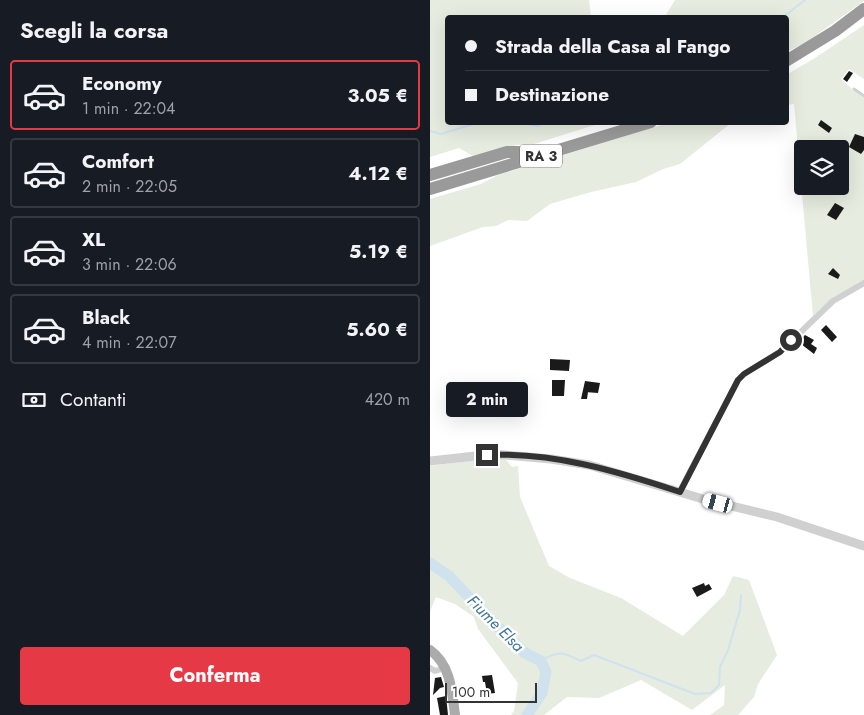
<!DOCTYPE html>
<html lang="it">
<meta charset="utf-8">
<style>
body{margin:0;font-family:Jost,sans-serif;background:#20242c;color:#f1f3f6;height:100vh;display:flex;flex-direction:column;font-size:19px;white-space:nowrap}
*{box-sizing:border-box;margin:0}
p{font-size:16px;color:#9ea1a6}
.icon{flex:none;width:28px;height:28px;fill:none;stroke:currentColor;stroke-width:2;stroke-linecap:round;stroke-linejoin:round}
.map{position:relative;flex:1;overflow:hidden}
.side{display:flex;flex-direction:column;background:#171b24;width:430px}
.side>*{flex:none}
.hud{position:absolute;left:15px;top:15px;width:344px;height:110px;border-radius:5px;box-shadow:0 5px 20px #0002;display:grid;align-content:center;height:110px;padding:0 20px;background:#171b24}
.tools{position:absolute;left:364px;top:140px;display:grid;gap:10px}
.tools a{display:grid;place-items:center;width:55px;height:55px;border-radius:5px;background:#171b24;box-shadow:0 5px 20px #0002;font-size:25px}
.scale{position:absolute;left:15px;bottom:12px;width:92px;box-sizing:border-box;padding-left:5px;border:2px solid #333;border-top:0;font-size:14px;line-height:18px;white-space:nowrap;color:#333;-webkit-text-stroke:4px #fff;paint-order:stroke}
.end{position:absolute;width:22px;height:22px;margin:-11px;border:6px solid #333;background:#fff;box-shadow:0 0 0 2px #fff}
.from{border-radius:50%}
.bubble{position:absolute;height:35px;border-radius:5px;background:#171b24;box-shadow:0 5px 20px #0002;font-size:16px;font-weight:700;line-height:35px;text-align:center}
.car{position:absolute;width:15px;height:30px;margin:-15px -8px;border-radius:6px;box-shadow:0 0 4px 1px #0007;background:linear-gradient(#fff 24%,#345 0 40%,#fff 0 76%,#345 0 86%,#fff 0)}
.hud b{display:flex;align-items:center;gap:18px;height:48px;font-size:19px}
.hud b+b{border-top:1px solid #363941}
.hud i{width:12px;height:12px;background:#f1f3f6}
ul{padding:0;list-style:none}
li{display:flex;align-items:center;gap:15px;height:70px;margin:0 10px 8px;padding:0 10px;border:2px solid #363941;border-radius:5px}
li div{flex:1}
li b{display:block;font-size:19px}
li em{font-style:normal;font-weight:700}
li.current{border-color:#e63946}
li>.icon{width:45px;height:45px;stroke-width:1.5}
h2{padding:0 20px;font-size:22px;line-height:60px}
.pay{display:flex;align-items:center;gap:12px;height:55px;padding:0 20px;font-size:19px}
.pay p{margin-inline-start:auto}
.primary-button{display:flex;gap:10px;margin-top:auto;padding:10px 20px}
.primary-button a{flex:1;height:58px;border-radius:5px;background:#e63946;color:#fff;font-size:20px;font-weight:700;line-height:58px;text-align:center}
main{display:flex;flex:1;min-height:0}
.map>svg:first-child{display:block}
.green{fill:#e6ecdf;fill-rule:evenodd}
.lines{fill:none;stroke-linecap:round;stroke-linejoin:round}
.stream{stroke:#cfe2ee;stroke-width:2}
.river{stroke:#cfe2ee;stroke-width:11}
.building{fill:#1a1a1a}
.service{stroke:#d0d0d0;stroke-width:3}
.minor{stroke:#d0d0d0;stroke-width:6}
.tertiary{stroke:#d0d0d0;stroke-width:9}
.primary{stroke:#ababab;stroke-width:10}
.motorway{stroke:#9a9a9a;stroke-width:12}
.route{stroke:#333;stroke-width:6}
.labels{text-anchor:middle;stroke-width:5;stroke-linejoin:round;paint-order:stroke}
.shield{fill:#fff;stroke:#707070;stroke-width:1}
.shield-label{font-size:14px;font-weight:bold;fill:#333}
.water-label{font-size:16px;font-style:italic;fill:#3f7597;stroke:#fff}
</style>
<main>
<section class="side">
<h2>Scegli la corsa</h2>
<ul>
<li class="current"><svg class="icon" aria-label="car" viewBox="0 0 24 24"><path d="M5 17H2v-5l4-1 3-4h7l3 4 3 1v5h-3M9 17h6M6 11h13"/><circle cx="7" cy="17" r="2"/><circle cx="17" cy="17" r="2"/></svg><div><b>Economy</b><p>1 min · 22:04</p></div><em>3.05 €</em></li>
<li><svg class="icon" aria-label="car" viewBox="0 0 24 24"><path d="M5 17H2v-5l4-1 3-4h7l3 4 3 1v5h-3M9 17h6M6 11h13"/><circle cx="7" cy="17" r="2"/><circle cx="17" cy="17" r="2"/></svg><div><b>Comfort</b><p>2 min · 22:05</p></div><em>4.12 €</em></li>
<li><svg class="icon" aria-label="car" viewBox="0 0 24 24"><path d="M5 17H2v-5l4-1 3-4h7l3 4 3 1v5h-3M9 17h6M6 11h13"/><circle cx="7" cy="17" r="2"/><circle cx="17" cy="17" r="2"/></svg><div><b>XL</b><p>3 min · 22:06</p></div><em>5.19 €</em></li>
<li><svg class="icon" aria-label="car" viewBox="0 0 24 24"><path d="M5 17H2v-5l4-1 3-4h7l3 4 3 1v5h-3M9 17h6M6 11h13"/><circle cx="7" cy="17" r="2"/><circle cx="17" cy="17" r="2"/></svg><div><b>Black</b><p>4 min · 22:07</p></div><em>5.60 €</em></li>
</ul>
<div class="pay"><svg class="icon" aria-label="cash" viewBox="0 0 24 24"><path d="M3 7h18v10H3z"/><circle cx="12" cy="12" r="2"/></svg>Contanti<p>420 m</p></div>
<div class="primary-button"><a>Conferma</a></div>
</section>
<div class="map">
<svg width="434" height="715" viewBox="0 0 434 715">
<rect width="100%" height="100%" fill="#fff"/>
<g class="green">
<path d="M0,0H159L161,17L18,18V122L171,123L104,144L87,145L43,156L29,148L0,157Z"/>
<path d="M245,0H434V1L375,43L356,52V18H234Z"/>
<path d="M434,25V79L419,69L411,79L423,90L434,98V281L390,309L383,316L364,104L356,105V75L385,58ZM372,149H410V186H372Z"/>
<path d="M238,123H301L250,164L233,169L206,182L161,192L120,204L97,221L78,220L66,226L53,227L0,246V199L51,184L68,175Z"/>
<path d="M53,459H75L82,467L88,466L90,497L119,566L140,578L191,598L253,636L294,595L303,576L319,580L347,655L328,684L324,697L308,715H280L294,705L295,685L262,710L211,680L169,698L137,697L114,715H81L84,711L88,683L48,629L44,617L25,604L6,597L0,611V466Z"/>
</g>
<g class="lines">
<g class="stream">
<path d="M352,18L375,0"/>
<path d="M87,122L108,126L115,122"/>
<path d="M0,131L11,134L50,122"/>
<path d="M111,661C129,650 133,652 151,661L164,655L265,694L281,693L289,685L290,667L298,650L310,610L311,595"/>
</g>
<path class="river" d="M0,563L19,576L63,622L95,653L111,661L116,672L112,693L97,715"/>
</g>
<g class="building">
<path d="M419,71L423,73L417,82L413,79Z"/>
<path d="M391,120L402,128L399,133L388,125Z"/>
<path d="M425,134L434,137V150L431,154L419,147Z"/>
<path d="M405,203L414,208L406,220L397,215Z"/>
<path d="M403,268L410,275L408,279L398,274Z"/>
<path d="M396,325L407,337L402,342L391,330Z"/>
<path d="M375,335L384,340L381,344L387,348L384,354L371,344L373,341L370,340Z"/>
<path d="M120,359L140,360L139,371L120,370Z"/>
<path d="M122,380H135L134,396H122Z"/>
<path d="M155,381L170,383L168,393L155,392H158L157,399H151Z"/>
<path d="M274,583L275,586L279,584L282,589L267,597L262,588Z"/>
<path d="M62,675L65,693L57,694L55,682H53L52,676Z"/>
<path d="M11,677L14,687L10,688L3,695L5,678Z"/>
<path d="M16,696L18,715H10L7,698Z"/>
</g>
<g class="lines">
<path class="service" d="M424,89L434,96"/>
<g class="minor">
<path d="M250,491L308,380L314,374L350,352L403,301L434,283"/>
<path d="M0,668L5,671L15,668"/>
</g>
<path class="tertiary" d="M0,461L64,454L121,459L159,465L273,499L347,517L434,546"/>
<path class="primary" d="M0,650C21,665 22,692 25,715"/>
<g class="motorway">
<path d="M356,61L405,31L434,9"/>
<path d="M0,175L77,152H96"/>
<path d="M0,189L221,122"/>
</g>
</g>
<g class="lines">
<path class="route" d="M57,455C123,452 187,471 250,492L308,380L314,374L350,352L361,340"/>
</g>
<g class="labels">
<rect class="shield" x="90" y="144.5" width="42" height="23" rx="4"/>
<g class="shield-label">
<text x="111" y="161">RA 3</text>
</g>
<g class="water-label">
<text transform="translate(66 623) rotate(45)" y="6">Fiume Elsa</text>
</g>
</g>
</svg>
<div class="tools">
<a><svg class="icon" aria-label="layers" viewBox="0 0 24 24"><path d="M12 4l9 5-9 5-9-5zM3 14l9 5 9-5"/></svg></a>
</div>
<div class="scale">100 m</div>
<i class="end from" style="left:361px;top:340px"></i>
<i class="end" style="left:57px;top:455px"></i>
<div class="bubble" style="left:16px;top:382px;width:82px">2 min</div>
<i class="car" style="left:288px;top:503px;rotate:285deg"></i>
<div class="hud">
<b><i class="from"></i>Strada della Casa al Fango</b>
<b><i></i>Destinazione</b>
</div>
</div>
</main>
